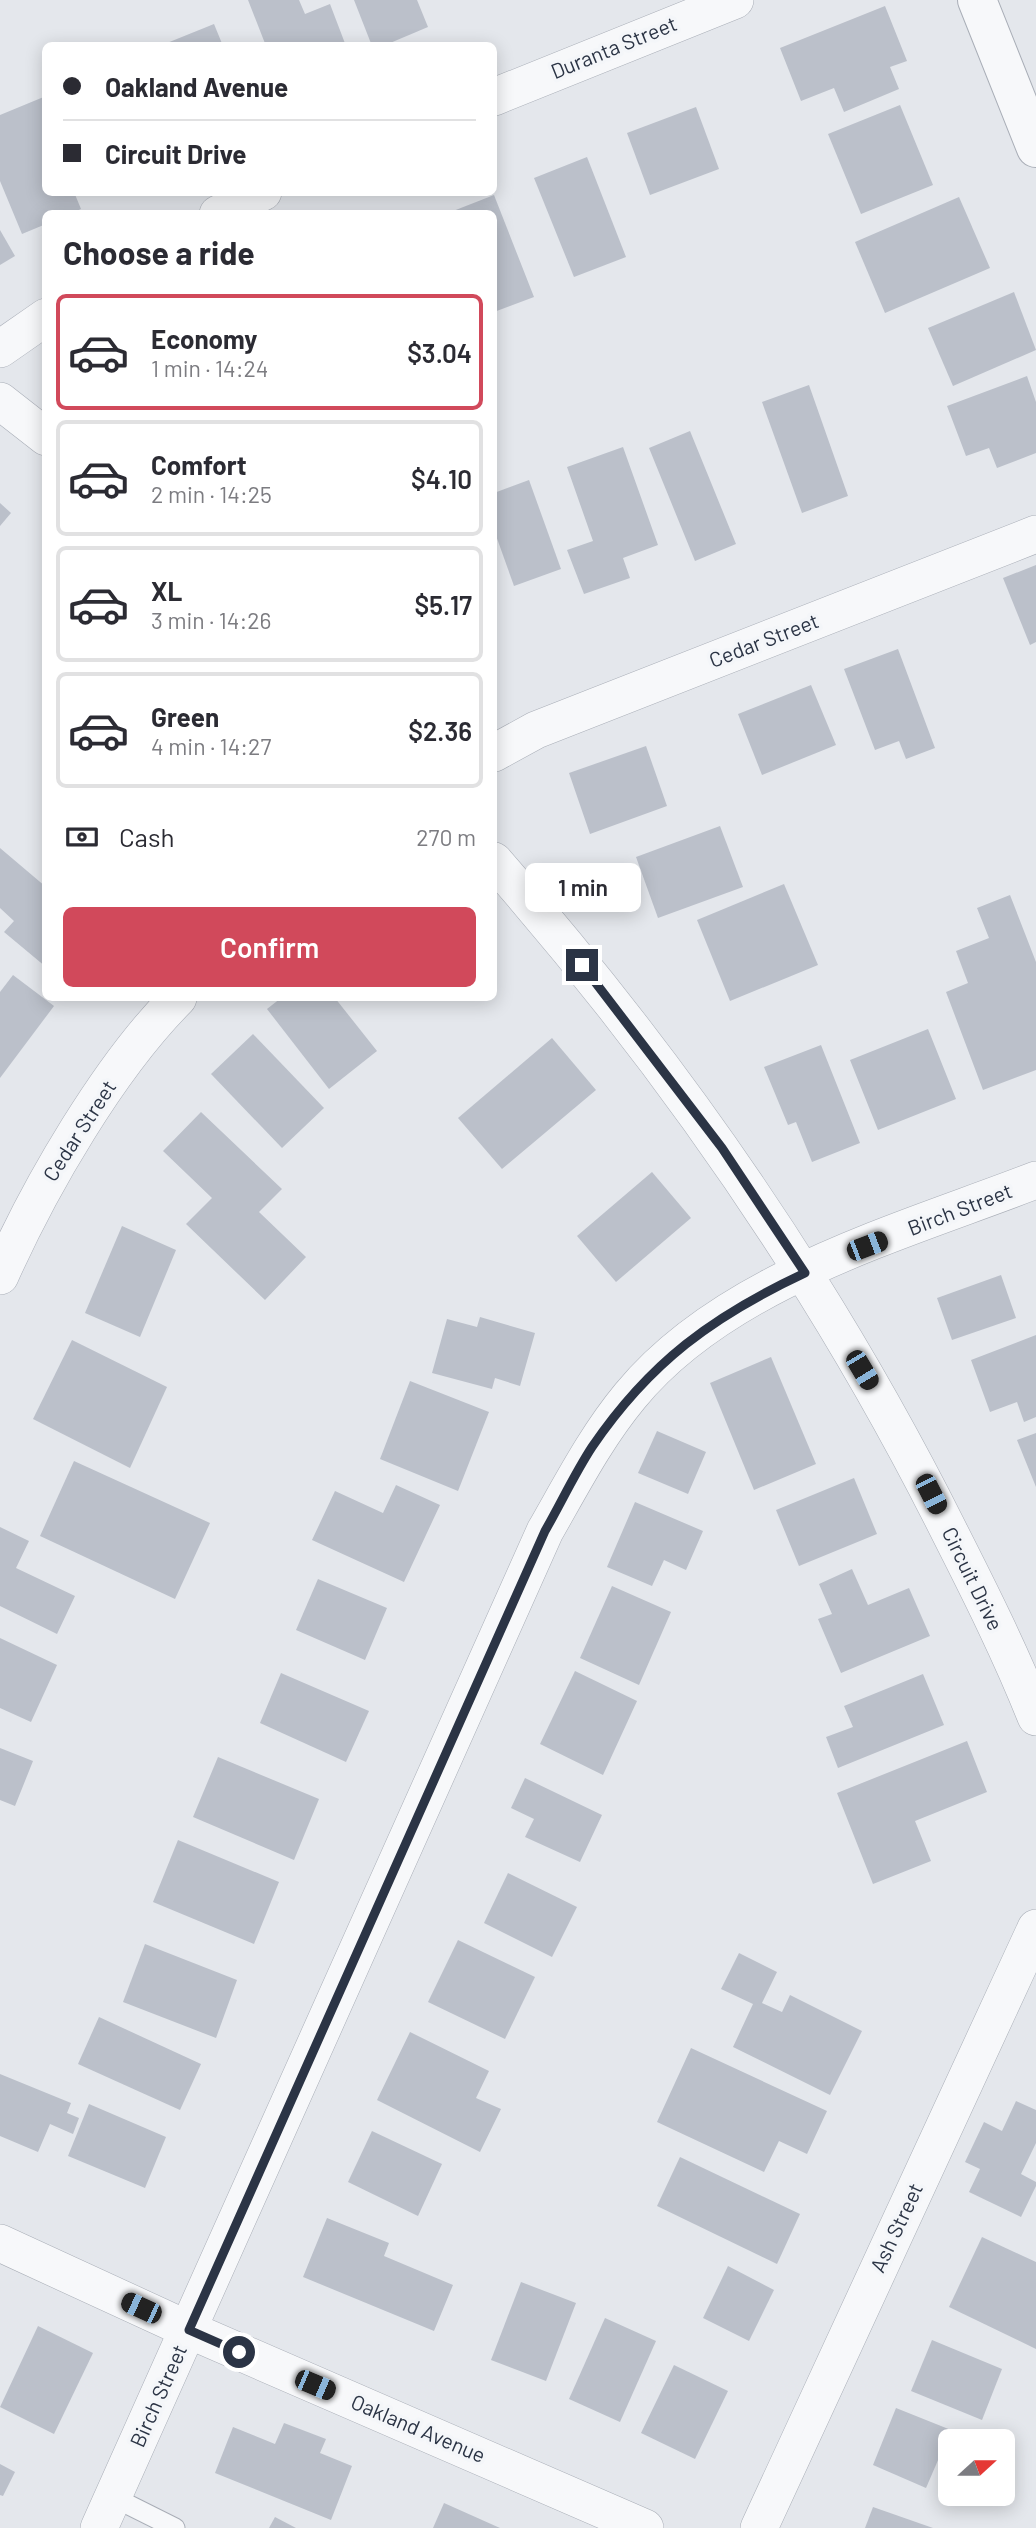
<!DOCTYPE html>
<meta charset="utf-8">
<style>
body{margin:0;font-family:Barlow,sans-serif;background:#f7f7f7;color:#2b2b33;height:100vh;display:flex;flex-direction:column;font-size:26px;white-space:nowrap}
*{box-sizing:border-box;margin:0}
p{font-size:23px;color:#7c7c81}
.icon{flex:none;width:38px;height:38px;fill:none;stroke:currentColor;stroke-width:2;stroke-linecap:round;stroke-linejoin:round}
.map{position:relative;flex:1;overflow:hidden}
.drawer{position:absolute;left:42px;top:210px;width:455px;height:791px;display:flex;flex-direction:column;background:#fff;border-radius:10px;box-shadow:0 4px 18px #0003}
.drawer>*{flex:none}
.top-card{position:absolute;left:42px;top:42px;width:455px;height:154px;border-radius:10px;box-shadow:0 4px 18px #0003;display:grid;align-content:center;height:154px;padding:0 21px;background:#fff}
.needle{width:46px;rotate:69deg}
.controls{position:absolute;left:938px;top:2429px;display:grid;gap:14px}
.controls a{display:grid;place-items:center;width:77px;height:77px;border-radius:10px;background:#fff;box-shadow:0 4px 18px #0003;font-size:35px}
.end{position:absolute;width:32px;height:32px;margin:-16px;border:9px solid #2b3445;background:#fff;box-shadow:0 0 0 4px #fff}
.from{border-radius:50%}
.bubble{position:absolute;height:49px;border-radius:10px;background:#fff;box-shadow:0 4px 18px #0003;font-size:23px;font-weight:600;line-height:49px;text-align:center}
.car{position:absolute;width:21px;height:42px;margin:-21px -10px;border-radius:9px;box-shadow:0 0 5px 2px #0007;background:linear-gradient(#222 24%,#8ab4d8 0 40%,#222 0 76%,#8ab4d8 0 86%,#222 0)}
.top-card b{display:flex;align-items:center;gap:24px;height:66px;font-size:26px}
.top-card b+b{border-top:2px solid #e1e1e2}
.top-card i{width:18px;height:18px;background:#2b2b33}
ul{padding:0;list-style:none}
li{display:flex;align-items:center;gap:21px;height:116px;margin:0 14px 10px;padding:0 7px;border:4px solid #e1e1e2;border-radius:10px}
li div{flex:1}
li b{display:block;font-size:26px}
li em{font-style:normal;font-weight:600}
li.on{border-color:#d1495b}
li>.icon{width:63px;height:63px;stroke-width:1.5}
h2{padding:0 21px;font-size:32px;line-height:84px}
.pay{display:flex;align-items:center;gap:18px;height:77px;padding:0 21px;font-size:26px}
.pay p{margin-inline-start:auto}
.primary-button{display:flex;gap:14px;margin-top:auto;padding:14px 21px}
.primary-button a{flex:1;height:80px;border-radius:10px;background:#d1495b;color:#fff;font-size:28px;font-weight:600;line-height:80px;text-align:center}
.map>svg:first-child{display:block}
.building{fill:#bbc0ca}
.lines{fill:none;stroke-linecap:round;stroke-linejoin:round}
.service-casing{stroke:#a9aeb7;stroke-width:21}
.minor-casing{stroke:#a9aeb7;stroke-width:38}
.tertiary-casing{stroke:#a9aeb7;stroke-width:40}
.service{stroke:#f7f8fa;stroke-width:19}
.minor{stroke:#f7f8fa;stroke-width:37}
.tertiary{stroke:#f7f8fa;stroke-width:38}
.route{stroke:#2b3445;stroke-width:9}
.labels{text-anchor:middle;stroke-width:7;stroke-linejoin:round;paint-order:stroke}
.street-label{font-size:21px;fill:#2b3445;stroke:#f4f6f9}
</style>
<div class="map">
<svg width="1036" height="2528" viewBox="0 0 1036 2528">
<rect width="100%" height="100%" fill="#e4e7ec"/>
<g class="building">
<path d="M248,0H299L305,14L330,4L346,46H266Z"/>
<path d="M354,0H417L428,27L383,46H372Z"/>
<path d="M885,6L907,61L890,67L899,89L844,112L834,88L801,101L780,48Z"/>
<path d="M214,24L223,46H162V45Z"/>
<path d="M46,96V192H74L81,209L70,214H46V224L22,234L0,181V115Z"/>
<path d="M900,105L933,185L861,214L828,134Z"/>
<path d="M696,107L719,169L650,195L627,133Z"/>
<path d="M587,157L626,257L574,277L534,178Z"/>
<path d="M494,195L534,297L494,312V214L448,213Z"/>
<path d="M959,197L990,268L885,313L855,242Z"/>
<path d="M0,230L15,256L0,265Z"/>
<path d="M1014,292L1036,350L953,386L928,328Z"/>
<path d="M1027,376L1036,402V453L997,468L989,448L966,456L947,406Z"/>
<path d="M809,385L848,496L802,513L762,402Z"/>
<path d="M690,431L736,544L695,561L649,448Z"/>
<path d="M623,447L658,545L623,558L630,578L584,594L567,550L593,541L567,467Z"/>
<path d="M529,480L561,569L514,586L494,530V493Z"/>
<path d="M0,503L11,513L0,526Z"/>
<path d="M1036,565V642L1030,645L1003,578Z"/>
<path d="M898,649L935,748L906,759L899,741L875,750L844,669Z"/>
<path d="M811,685L836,745L762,775L738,714Z"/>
<path d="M646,746L667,806L590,834L569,773Z"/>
<path d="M720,826L743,887L658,918L636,857Z"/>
<path d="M0,848L46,887V967L4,932L14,921L0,908Z"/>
<path d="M784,884L818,965L730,1001L697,920Z"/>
<path d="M1010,895L1036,962V1070L983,1090L946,992L968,983L956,951L989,938L977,908Z"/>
<path d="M13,975L54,1006L0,1078V992Z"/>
<path d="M281,998H335L377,1051L329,1089L267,1009Z"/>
<path d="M928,1029L956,1099L878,1130L850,1060Z"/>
<path d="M253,1034L324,1108L282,1148L211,1074Z"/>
<path d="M552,1038L596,1090L502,1169L458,1118Z"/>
<path d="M821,1045L860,1143L812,1162L796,1122L788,1125L764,1067Z"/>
<path d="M201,1112L282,1189L259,1212L306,1257L265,1300L186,1224L212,1198L163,1151Z"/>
<path d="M652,1172L691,1218L616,1282L577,1236Z"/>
<path d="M122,1226L176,1250L140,1337L85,1313Z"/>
<path d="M1001,1275L1016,1318L952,1340L937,1298Z"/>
<path d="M480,1317L535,1333L520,1386L495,1378L492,1389L432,1373L447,1319L477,1327Z"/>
<path d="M1036,1335V1417L1024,1422L1017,1402L990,1412L971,1360Z"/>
<path d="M72,1340L167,1387L130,1468L33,1419Z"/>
<path d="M771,1357L816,1464L754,1490L710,1383Z"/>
<path d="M410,1381L489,1412L458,1491L380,1459Z"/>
<path d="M657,1431L706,1452L688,1494L638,1473Z"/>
<path d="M1036,1433V1487L1017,1440Z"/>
<path d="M74,1461L210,1523L175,1599L40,1536Z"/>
<path d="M854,1478L877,1534L799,1566L776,1510Z"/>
<path d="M396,1485L440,1505L404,1582L312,1540L335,1491L383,1513Z"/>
<path d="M635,1502L703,1531L686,1570L664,1560L652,1586L607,1567Z"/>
<path d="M0,1527L29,1541L16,1568L75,1596L57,1634L0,1606Z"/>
<path d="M852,1569L868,1605L909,1588L930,1636L841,1673L818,1619L832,1614L819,1584Z"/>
<path d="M318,1579L387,1608L365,1660L296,1630Z"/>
<path d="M612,1586L671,1612L639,1685L580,1658Z"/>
<path d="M0,1638L57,1665L31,1722L0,1708Z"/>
<path d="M575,1671L637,1701L603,1775L540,1744Z"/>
<path d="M281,1673L369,1711L346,1762L260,1723Z"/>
<path d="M923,1674L944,1725L838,1768L826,1737L853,1727L844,1706Z"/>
<path d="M967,1741L987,1792L915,1821L931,1861L873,1884L837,1793Z"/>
<path d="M0,1748L33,1761L15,1806L0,1800Z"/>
<path d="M218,1757L319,1799L294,1860L193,1817Z"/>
<path d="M525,1778L602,1815L580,1862L525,1837L534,1819L511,1808Z"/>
<path d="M178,1840L279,1882L254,1944L153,1902Z"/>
<path d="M508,1873L577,1907L552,1957L484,1923Z"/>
<path d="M458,1940L535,1977L505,2039L428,2002Z"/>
<path d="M145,1944L237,1980L216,2038L123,2002Z"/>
<path d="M739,1953L777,1972L762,2003L782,2012L790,1995L862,2031L830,2095L733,2047L753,2004L721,1989Z"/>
<path d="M99,2017L201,2064L180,2110L78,2064Z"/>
<path d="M410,2032L489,2071L476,2098L501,2109L480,2152L377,2100Z"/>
<path d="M691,2048L827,2111L807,2154L779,2141L764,2172L657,2122Z"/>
<path d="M0,2074L71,2103L67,2113L79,2118L73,2134L50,2124L38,2152L0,2136Z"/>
<path d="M1016,2101L1036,2110V2143L1021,2174L1036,2182V2186L1021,2217L969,2192L980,2169L965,2162L984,2122L1002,2131Z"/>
<path d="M89,2104L166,2137L145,2188L68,2156Z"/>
<path d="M372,2131L442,2164L418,2216L348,2182Z"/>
<path d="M680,2157L800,2214L777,2264L657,2206Z"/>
<path d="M327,2218L389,2243L384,2256L453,2285L434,2331L303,2277Z"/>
<path d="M982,2237L1036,2262V2349L949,2307Z"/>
<path d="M728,2266L774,2290L749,2341L703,2318Z"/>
<path d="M521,2282L576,2303L546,2381L491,2360Z"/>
<path d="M605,2318L656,2341L620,2422L569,2399Z"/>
<path d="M38,2326L93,2353L54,2434L0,2407Z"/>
<path d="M932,2340L1002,2369L982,2420L911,2391Z"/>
<path d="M674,2365L728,2391L695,2459L641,2433Z"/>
<path d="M896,2408L951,2430L926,2488L873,2465Z"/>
<path d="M284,2423L326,2439L320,2453L352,2466L331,2520L215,2473L233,2427L275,2444Z"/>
<path d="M0,2464L15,2472L3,2496L0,2495Z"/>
<path d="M444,2503L500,2528H433Z"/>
<path d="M873,2507L933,2528H865Z"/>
<path d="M275,2517L296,2528H269Z"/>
</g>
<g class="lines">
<g class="service-casing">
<path id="service" d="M113,2497L175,2528"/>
</g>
<g class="minor-casing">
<g id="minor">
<path d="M494,97L735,0"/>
<path d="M218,214L263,192"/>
<path d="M0,349L46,317"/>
<path d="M0,401L46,437"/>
<path d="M494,753L536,730L1036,534"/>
<path d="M494,861C673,1065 827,1287 949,1531C980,1592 1011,1654 1036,1717"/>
<path d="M0,1276C40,1186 109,1067 178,998"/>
<path d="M0,2243L189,2330L645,2528"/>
<path d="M99,2528L545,1531C572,1484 596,1437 630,1396C725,1280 902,1232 1036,1180"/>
<path d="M759,2528L1036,1928"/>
</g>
</g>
<g class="tertiary-casing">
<path id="tertiary" d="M977,0L1036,148"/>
</g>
<use href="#service" class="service"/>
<use href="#minor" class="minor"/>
<use href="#tertiary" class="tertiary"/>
</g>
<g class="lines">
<path class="route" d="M239,2352L189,2330L545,1531C561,1503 575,1473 592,1447C650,1362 713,1316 805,1273L722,1148L582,965"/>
</g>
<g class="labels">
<g class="street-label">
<text transform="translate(614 48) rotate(-22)" y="7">Duranta Street</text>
<text transform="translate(764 641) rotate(-21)" y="7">Cedar Street</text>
<text transform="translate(80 1131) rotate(-57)" y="7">Cedar Street</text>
<text transform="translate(960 1210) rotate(-21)" y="7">Birch Street</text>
<text transform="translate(972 1579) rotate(64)" y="7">Circuit Drive</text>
<text transform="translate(897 2228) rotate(-65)" y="7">Ash Street</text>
<text transform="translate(159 2396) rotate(-66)" y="7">Birch Street</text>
<text transform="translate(418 2429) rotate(23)" y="7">Oakland Avenue</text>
</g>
</g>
</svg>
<div class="controls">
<a><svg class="needle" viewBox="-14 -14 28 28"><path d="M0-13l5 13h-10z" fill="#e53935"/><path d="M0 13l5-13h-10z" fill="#7c7c81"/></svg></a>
</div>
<i class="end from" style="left:239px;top:2352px"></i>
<i class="end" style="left:582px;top:965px"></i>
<div class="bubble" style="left:525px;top:863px;width:116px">1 min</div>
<i class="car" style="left:867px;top:1246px;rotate:69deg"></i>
<i class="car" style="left:862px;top:1370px;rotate:149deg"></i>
<i class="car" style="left:931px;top:1494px;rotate:153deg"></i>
<i class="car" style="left:141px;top:2308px;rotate:295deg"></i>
<i class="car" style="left:315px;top:2385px;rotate:113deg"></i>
<div class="top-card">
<b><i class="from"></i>Oakland Avenue</b>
<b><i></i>Circuit Drive</b>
</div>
<section class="drawer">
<h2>Choose a ride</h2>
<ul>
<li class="on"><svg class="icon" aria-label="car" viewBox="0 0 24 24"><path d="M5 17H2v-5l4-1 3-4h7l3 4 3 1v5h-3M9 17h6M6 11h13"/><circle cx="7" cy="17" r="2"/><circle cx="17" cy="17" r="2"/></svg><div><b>Economy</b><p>1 min · 14:24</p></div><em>$3.04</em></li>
<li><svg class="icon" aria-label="car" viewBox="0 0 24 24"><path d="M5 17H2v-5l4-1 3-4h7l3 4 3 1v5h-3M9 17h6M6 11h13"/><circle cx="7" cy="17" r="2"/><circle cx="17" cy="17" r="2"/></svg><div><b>Comfort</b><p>2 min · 14:25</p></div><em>$4.10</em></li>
<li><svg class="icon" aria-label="car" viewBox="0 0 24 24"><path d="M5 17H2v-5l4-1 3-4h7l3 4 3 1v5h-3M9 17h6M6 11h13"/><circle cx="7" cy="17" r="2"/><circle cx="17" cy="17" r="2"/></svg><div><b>XL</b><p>3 min · 14:26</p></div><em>$5.17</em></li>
<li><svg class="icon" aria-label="car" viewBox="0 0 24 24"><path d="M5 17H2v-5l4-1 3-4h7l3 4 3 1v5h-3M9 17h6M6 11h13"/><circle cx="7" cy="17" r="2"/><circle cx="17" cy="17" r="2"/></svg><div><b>Green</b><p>4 min · 14:27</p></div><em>$2.36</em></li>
</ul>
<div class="pay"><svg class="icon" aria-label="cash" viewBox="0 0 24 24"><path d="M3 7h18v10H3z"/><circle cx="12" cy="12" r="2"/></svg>Cash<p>270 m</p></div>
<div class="primary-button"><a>Confirm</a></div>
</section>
</div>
